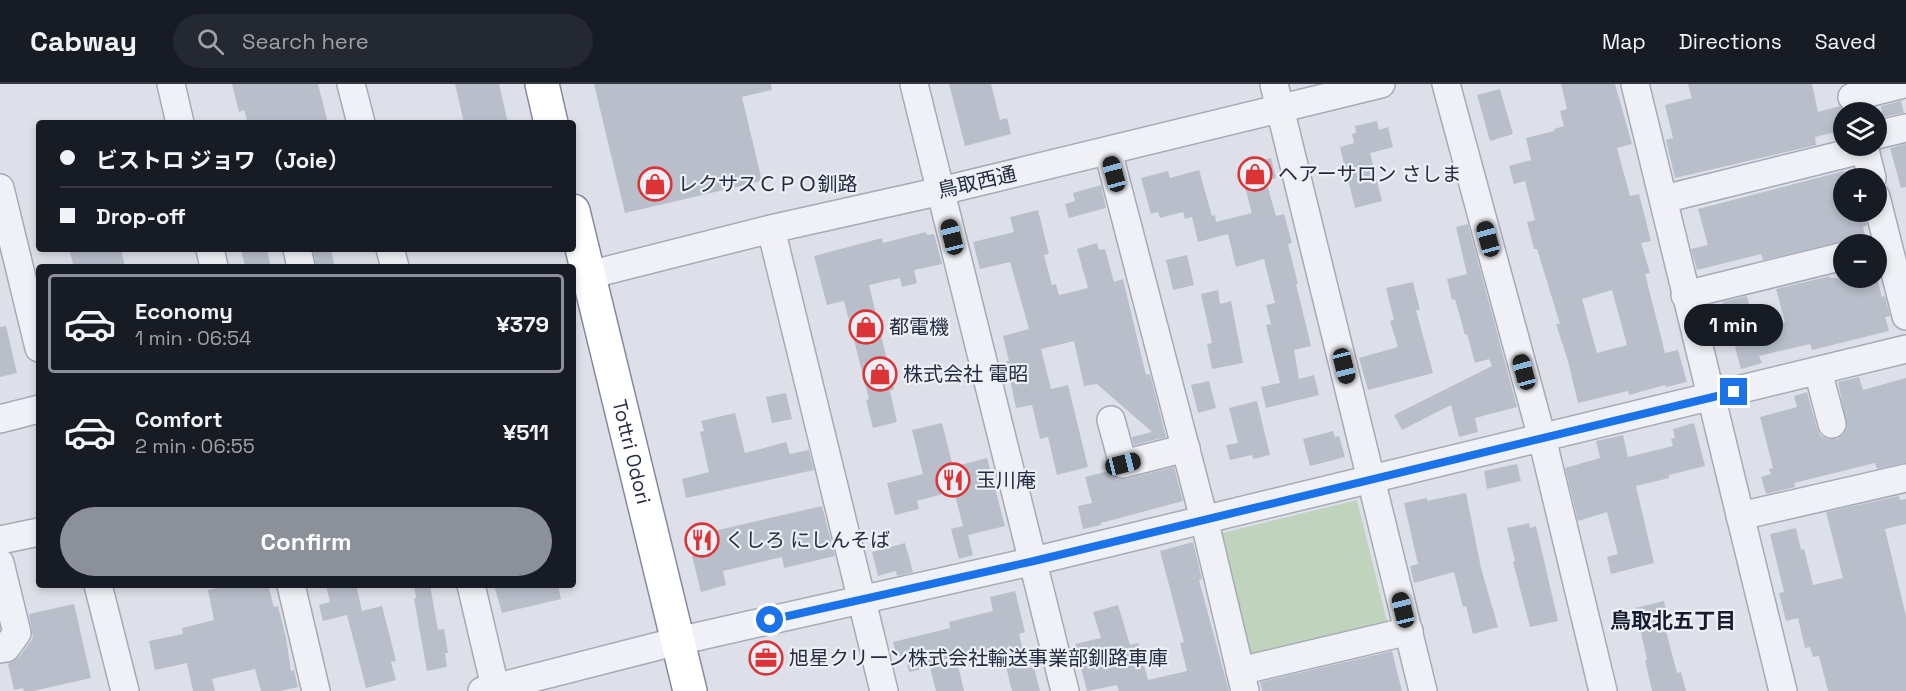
<!DOCTYPE html>
<meta charset="utf-8">
<style>
body{margin:0;font-family:"Space Grotesk","Noto Sans JP",sans-serif;background:#242831;color:#f1f3f6;height:100vh;display:flex;flex-direction:column;font-size:22px;white-space:nowrap}
*{box-sizing:border-box;margin:0}
p{font-size:20px;color:#9ea1a6}
.icon{flex:none;width:33px;height:33px;fill:none;stroke:currentColor;stroke-width:2;stroke-linecap:round;stroke-linejoin:round}
.map{position:relative;flex:1;overflow:hidden}
.details{position:absolute;left:36px;top:180px;width:540px;height:324px;display:flex;flex-direction:column;background:#171b24;border-radius:6px;box-shadow:0 3px 9px #0003}
.details>*{flex:none}
.hud{position:absolute;left:36px;top:36px;width:540px;height:132px;border-radius:6px;box-shadow:0 3px 9px #0003;display:grid;align-content:center;height:132px;padding:0 24px;background:#171b24}
.controls{position:absolute;left:1833px;top:18px;display:grid;gap:12px}
.controls a{display:grid;place-items:center;width:54px;height:54px;border-radius:50%;background:#171b24;box-shadow:0 3px 9px #0003;font-size:30px}
.end{position:absolute;width:27px;height:27px;margin:-14px;border:8px solid #1a73e8;background:#fff;box-shadow:0 0 0 3px #fff}
.from{border-radius:50%}
.bubble{position:absolute;height:42px;border-radius:21px;background:#171b24;box-shadow:0 3px 9px #0003;font-size:20px;font-weight:700;line-height:42px;text-align:center}
.car{position:absolute;width:18px;height:36px;margin:-18px -9px;border-radius:8px;box-shadow:0 0 4px 2px #0007;background:linear-gradient(#222 24%,#8ab4d8 0 40%,#222 0 76%,#8ab4d8 0 86%,#222 0)}
.hud b{display:flex;align-items:center;gap:21px;height:57px;font-size:22px}
.hud b+b{border-top:2px solid #363941}
.hud i{width:15px;height:15px;background:#f1f3f6}
ul{padding:10px 0 0;list-style:none}
li{display:flex;align-items:center;gap:18px;height:99px;margin:0 12px 9px;padding:0 12px;border:3px solid transparent;border-radius:6px}
li div{flex:1}
li b{display:block;font-size:22px}
li em{font-style:normal;font-weight:700}
li.current{border-color:#8c9099}
li>.icon{width:54px;height:54px;stroke-width:1.5}
.primary-button{display:flex;gap:12px;margin-top:auto;padding:12px 24px}
.primary-button a{flex:1;height:69px;border-radius:36px;background:#8c9099;color:#fff;font-size:24px;font-weight:700;line-height:69px;text-align:center}
header{display:flex;align-items:center;gap:36px;box-sizing:border-box;height:84px;padding:0 30px;background:#171b24;border-bottom:2px solid #363941}
header strong{font-size:28px}
nav{display:flex;gap:33px;margin-inline-start:auto;font-size:21px}
.search{width:420px;height:54px;background:#242831;display:flex;align-items:center;gap:15px;box-sizing:border-box;padding:0 21px;border-radius:33px;color:#9ea1a6;font-size:22px}
.map>svg:first-child{display:block}
.green{fill:#bfd3bd}
.building{fill:#b9becb;fill-rule:evenodd}
.lines{fill:none;stroke-linecap:round;stroke-linejoin:round}
.minor-casing{stroke:#a6aab6;stroke-width:30}
.highway-casing{stroke:#838aa0;stroke-width:36}
.minor{stroke:#f0f1f6;stroke-width:27}
.highway{stroke:#fff;stroke-width:33}
.route{stroke:#1a73e8;stroke-width:8}
.labels{text-anchor:middle;stroke-width:4.5;stroke-linejoin:round;paint-order:stroke}
.poi-label{font-size:20px;fill:#252b40;stroke:#eceff6;text-anchor:start}
.street-label{font-size:20px;fill:#252b40;stroke:#eceff6}
.neighbourhood-label{font-size:21px;font-weight:bold;fill:#171c30;stroke:#eceff6}
</style>
<header>
<strong>Cabway</strong>
<div class="search"><svg class="icon" aria-label="search" viewBox="0 0 24 24"><circle cx="10" cy="10" r="6"/><path d="M15 15l6 6"/></svg>Search here</div>
<nav><a>Map</a><a>Directions</a><a>Saved</a></nav>
</header>
<div class="map">
<svg width="1906" height="607" viewBox="0 0 1906 607">
<rect width="100%" height="100%" fill="#dde0e8"/>
<path class="green" d="M1357,416L1388,541L1249,575L1218,450Z"/>
<g class="building">
<path d="M232,0H318L328,39H248L244,26L239,28Z"/>
<path d="M455,0H499L508,39H464Z"/>
<path d="M594,0H771L772,6L742,13L762,97L625,129Z"/>
<path d="M949,0H991L1000,36L1007,34L1011,50L965,62Z"/>
<path d="M1561,0H1615L1632,60L1617,64L1630,112L1639,110L1651,157L1641,159L1650,189L1645,190L1665,269L1678,266L1687,298L1666,303L1665,301L1629,311L1628,307L1578,319L1568,277L1556,240H1560L1537,165H1534L1527,138L1535,136L1525,97L1514,100L1509,82L1531,76L1526,54L1554,47V45L1564,42L1560,27L1567,25ZM1612,206L1627,261L1597,269L1582,215Z"/>
<path d="M1688,0H1812L1818,28L1840,22L1844,26V46L1815,53L1816,61L1675,94L1666,56L1673,54L1665,21L1692,14Z"/>
<path d="M1500,5L1513,50L1490,57L1477,11Z"/>
<path d="M1901,17L1904,29L1883,33L1881,22Z"/>
<path d="M1377,37L1379,46L1388,43L1393,63L1370,69L1382,117L1355,124L1340,63L1354,59L1352,50L1356,49L1355,42Z"/>
<path d="M1906,60V103L1901,104L1890,64Z"/>
<path d="M1271,74L1276,94L1266,97L1276,132L1284,130L1292,159L1288,160L1298,200H1296L1311,262L1294,266L1299,295L1314,291L1319,311L1266,324L1261,303L1280,299L1266,241L1271,240L1266,221L1275,219L1264,175L1236,183L1228,150L1198,158L1192,133L1185,135L1183,128L1160,134L1158,128L1151,130L1141,94L1168,87L1170,94L1199,86L1212,132L1215,131L1216,138L1252,129L1239,82Z"/>
<path d="M1844,87V128H1863L1867,141L1863,143L1865,152L1763,176L1761,170L1697,186L1691,165L1708,161L1698,125Z"/>
<path d="M1101,101L1106,124L1069,134L1065,120L1075,117L1073,109Z"/>
<path d="M1038,126L1049,170L1044,171L1052,201L1056,200L1059,211L1088,204L1077,165L1097,159L1099,166L1105,165L1114,198L1123,195L1146,291L1150,290L1166,353L1134,361L1132,353L1152,348L1097,300L1084,302L1074,257L1041,265L1051,305L1068,301L1088,383L1057,391L1048,353L1040,355L1032,321L1016,324L1006,277H1009L1003,252L1029,245L1010,178L980,185L973,158L1014,148L1010,133Z"/>
<path d="M1468,140L1517,323L1475,334L1478,348L1459,353L1451,321L1402,346L1394,331L1492,282L1489,275L1475,279L1467,250L1465,251L1455,215L1452,216L1447,195L1467,190L1456,143Z"/>
<path d="M926,148L927,151L934,150L942,180L914,186L917,199L902,203L900,194L869,201L894,305L890,307L897,338L873,344L866,316L869,315L844,217L827,221L814,172L882,154L883,159Z"/>
<path d="M69,165H121L125,183H74Z"/>
<path d="M241,165H267L271,183H245Z"/>
<path d="M313,165H331L335,183H316Z"/>
<path d="M1187,171L1194,201L1173,206L1166,176Z"/>
<path d="M1830,192V194H1877L1882,213L1885,212L1890,232L1885,233L1889,247L1812,266L1810,260L1759,272L1762,279L1741,285L1731,248L1715,253L1710,235L1725,230L1722,218L1747,212L1755,244L1785,238L1776,205Z"/>
<path d="M1413,198L1420,226H1416L1433,289L1368,306L1359,274L1398,263L1390,237L1394,236L1386,204Z"/>
<path d="M1218,206L1220,220L1231,217L1243,279L1212,285L1207,260L1212,259L1201,210Z"/>
<path d="M6,242L17,289L0,293V243Z"/>
<path d="M1859,293L1863,306L1906,294V379L1877,385L1875,379L1794,399L1795,403L1766,410L1761,393L1771,390L1769,385L1773,384L1760,333L1797,323L1794,312L1807,308L1817,344L1820,351L1827,355H1837L1843,351L1847,344L1838,298Z"/>
<path d="M1209,297L1216,324L1198,329L1191,301Z"/>
<path d="M786,309L792,335L772,339L766,313Z"/>
<path d="M1257,317L1270,371L1253,375L1252,371L1230,376L1226,361L1238,359L1229,324Z"/>
<path d="M735,329L745,369L786,358L790,370L809,366L814,386L686,414L682,395L709,388L700,348L704,347L701,337Z"/>
<path d="M942,339L953,383L987,374L1005,442L968,451L973,471L959,475L951,445L963,442L954,407L917,417L919,425L895,431L887,399L923,390L912,346Z"/>
<path d="M1694,339L1705,382L1669,391V394L1636,402L1654,479L1611,490L1607,473L1618,470L1607,428L1578,437L1565,384L1600,374L1596,357L1623,351L1628,373L1673,362L1671,355L1675,354L1673,345Z"/>
<path d="M1333,347L1335,353L1339,352L1345,373L1310,382L1303,355Z"/>
<path d="M1517,380L1521,397L1487,405L1484,387Z"/>
<path d="M1174,383L1183,417L1101,439V441L1083,445L1078,422L1092,419L1085,393L1109,387L1118,395H1126Z"/>
<path d="M1466,409L1481,484L1498,543L1473,550L1466,522L1463,523L1454,488L1414,499L1410,482L1418,480L1404,419L1427,414V417Z"/>
<path d="M1899,412L1900,416L1906,415V440L1885,445L1906,532V607H1828L1819,572L1813,573L1810,563L1805,564L1798,534L1786,537L1779,509L1784,508L1770,450L1796,444L1801,466L1804,465L1813,501L1843,494L1826,428Z"/>
<path d="M822,422L835,472L784,484L782,473L723,487L726,501L701,508L692,472L696,471L692,452Z"/>
<path d="M1529,439L1530,444L1536,442L1558,537L1530,543L1513,478L1515,477L1507,444Z"/>
<path d="M1193,458L1202,495L1199,496L1229,607H1119L1117,601L1087,607L1075,560L1101,554L1093,528L1118,521L1130,561L1138,559L1148,596L1187,587L1180,559L1184,558L1160,467Z"/>
<path d="M905,459L913,488L897,492L896,487L878,492L872,468Z"/>
<path d="M231,501H268L274,523L278,522L286,554L291,587L294,586L298,603L280,607H261L255,585L212,595L215,607H193L187,579L155,586L149,557L183,550L182,544L214,536L208,506Z"/>
<path d="M326,501H356L362,527L382,522L396,577L391,578L396,596L366,604L347,531L323,537L319,521L330,518Z"/>
<path d="M414,501H430L438,546L444,545L448,569H445L447,583L427,587L414,515L416,514Z"/>
<path d="M494,501H558L561,515L502,529Z"/>
<path d="M1015,507L1025,548L1019,550L1027,584L1034,583L1040,607H1012L1002,566L957,577L964,607H936L930,583L909,588L905,571L897,573L893,558L950,544L949,538L993,527L990,513Z"/>
<path d="M1664,517L1671,546L1666,547L1677,589L1681,588L1686,607H1652L1645,576L1647,575L1635,524Z"/>
<path d="M74,520L91,594L33,607H24L23,604L14,606L8,580L19,573L33,554L29,530Z"/>
<path d="M1392,567L1402,607H1262L1260,598Z"/>
</g>
<g class="lines">
<g class="minor-casing">
<g id="minor">
<path d="M171,0L180,39"/>
<path d="M351,0L361,39"/>
<path d="M914,0L1065,607"/>
<path d="M1274,0L1423,607"/>
<path d="M1446,0L1542,354L1603,607"/>
<path d="M1635,0L1783,607"/>
<path d="M1852,13L1904,0"/>
<path d="M1876,51L1906,44"/>
<path d="M1864,62L1872,94"/>
<path d="M1108,67L1204,435L1245,607"/>
<path d="M0,104L39,264"/>
<path d="M1876,113L1906,232"/>
<path d="M1664,115L1865,65"/>
<path d="M771,145L884,607"/>
<path d="M210,165L214,183"/>
<path d="M297,165L301,183"/>
<path d="M390,165L395,183"/>
<path d="M573,195L771,145L941,107L1381,0"/>
<path d="M1685,211L1844,172"/>
<path d="M1818,287L1832,340"/>
<path d="M0,335L39,325"/>
<path d="M1111,336L1123,380L1186,364"/>
<path d="M1740,432L1906,394"/>
<path d="M0,456L39,448"/>
<path d="M0,479L17,549L6,564L0,565"/>
<path d="M98,501L125,607"/>
<path d="M291,501L316,607"/>
<path d="M471,501L496,607"/>
<path d="M1240,587L1409,547"/>
<path d="M482,607L678,557L1034,477L1906,265"/>
</g>
</g>
<g class="highway-casing">
<g id="highway">
<path d="M542,0L551,39"/>
<path id="s1" d="M573,127L690,607"/>
</g>
</g>
<use href="#minor" class="minor"/>
<use href="#highway" class="highway"/>
</g>
<g class="lines">
<path class="route" d="M770,536L1034,477L1734,308"/>
</g>
<defs>
<g id="shop-ring" transform="scale(1.725)"><circle r="9.5" fill="#eceff6" stroke="#db3436" stroke-width="1.5"/><path d="M-5-2.5h2.3a2.7 3.5 0 0 1 5.4 0H5L5.5 6h-11ZM-1.5-2.5h3a1.5 2.3 0 0 0-3 0Z" fill="#db3436"/></g>
<g id="restaurant-ring" transform="scale(1.725)"><circle r="9.5" fill="#eceff6" stroke="#db3436" stroke-width="1.5"/><path d="M-5-6h1v4h1v-4h1v4h1v-4h1v5L-1.5 .5V6h-2V.5L-5-1ZM5-6V6H3V1.5H1.5Q1.5-4 5-6Z" fill="#db3436"/></g>
<g id="office-ring" transform="scale(1.725)"><circle r="9.5" fill="#eceff6" stroke="#db3436" stroke-width="1.5"/><path d="M-6-3h4V-5.5h4V-3h4V5H-6ZM-1-4.5V-3h2v-1.5ZM-6 0V1H6V0Z" fill="#db3436"/></g>
</defs>
<g fill-rule="evenodd">
<use href="#shop-ring" x="1255" y="90"/>
<use href="#shop-ring" x="655" y="100"/>
<use href="#shop-ring" x="866" y="243"/>
<use href="#shop-ring" x="880" y="290"/>
<use href="#restaurant-ring" x="953" y="396"/>
<use href="#restaurant-ring" x="702" y="456"/>
<use href="#office-ring" x="766" y="574"/>
</g>
<g class="labels">
<g class="poi-label">
<text x="1278" y="97">ヘアーサロン さしま</text>
<text x="678" y="107">レクサスＣＰＯ釧路</text>
<text x="889" y="250">都電機</text>
<text x="903" y="297">株式会社 電昭</text>
<text x="976" y="403">玉川庵</text>
<text x="725" y="463">くしろ にしんそば</text>
<text x="789" y="581">旭星クリーン株式会社輸送事業部釧路車庫</text>
</g>
<g class="street-label">
<text transform="translate(977 98) rotate(-13)" y="7">鳥取西通</text>
<text dy="7" stroke="none"><textPath href="#s1" startOffset="248">Tottri Odori</textPath></text>
</g>
<g class="neighbourhood-label">
<text x="1673" y="544">鳥取北五丁目</text>
</g>
</g>
</svg>
<div class="controls">
<a><svg class="icon" aria-label="layers" viewBox="0 0 24 24"><path d="M12 4l9 5-9 5-9-5zM3 14l9 5 9-5"/></svg></a>
<a>+</a>
<a>−</a>
</div>
<i class="end from" style="left:770px;top:536px"></i>
<i class="end" style="left:1734px;top:308px"></i>
<div class="bubble" style="left:1684px;top:220px;width:99px">1 min</div>
<i class="car" style="left:1114px;top:90px;rotate:345deg"></i>
<i class="car" style="left:952px;top:153px;rotate:346deg"></i>
<i class="car" style="left:1488px;top:155px;rotate:345deg"></i>
<i class="car" style="left:1344px;top:282px;rotate:166deg"></i>
<i class="car" style="left:1524px;top:288px;rotate:345deg"></i>
<i class="car" style="left:1123px;top:380px;rotate:76deg"></i>
<i class="car" style="left:1403px;top:526px;rotate:346deg"></i>
<div class="hud">
<b><i class="from"></i>ビストロ ジョワ （Joie）</b>
<b><i></i>Drop-off</b>
</div>
<section class="details">
<ul>
<li class="current"><svg class="icon" aria-label="car" viewBox="0 0 24 24"><path d="M5 17H2v-5l4-1 3-4h7l3 4 3 1v5h-3M9 17h6M6 11h13"/><circle cx="7" cy="17" r="2"/><circle cx="17" cy="17" r="2"/></svg><div><b>Economy</b><p>1 min · 06:54</p></div><em>¥379</em></li>
<li><svg class="icon" aria-label="car" viewBox="0 0 24 24"><path d="M5 17H2v-5l4-1 3-4h7l3 4 3 1v5h-3M9 17h6M6 11h13"/><circle cx="7" cy="17" r="2"/><circle cx="17" cy="17" r="2"/></svg><div><b>Comfort</b><p>2 min · 06:55</p></div><em>¥511</em></li>
</ul>
<div class="primary-button"><a>Confirm</a></div>
</section>
</div>
